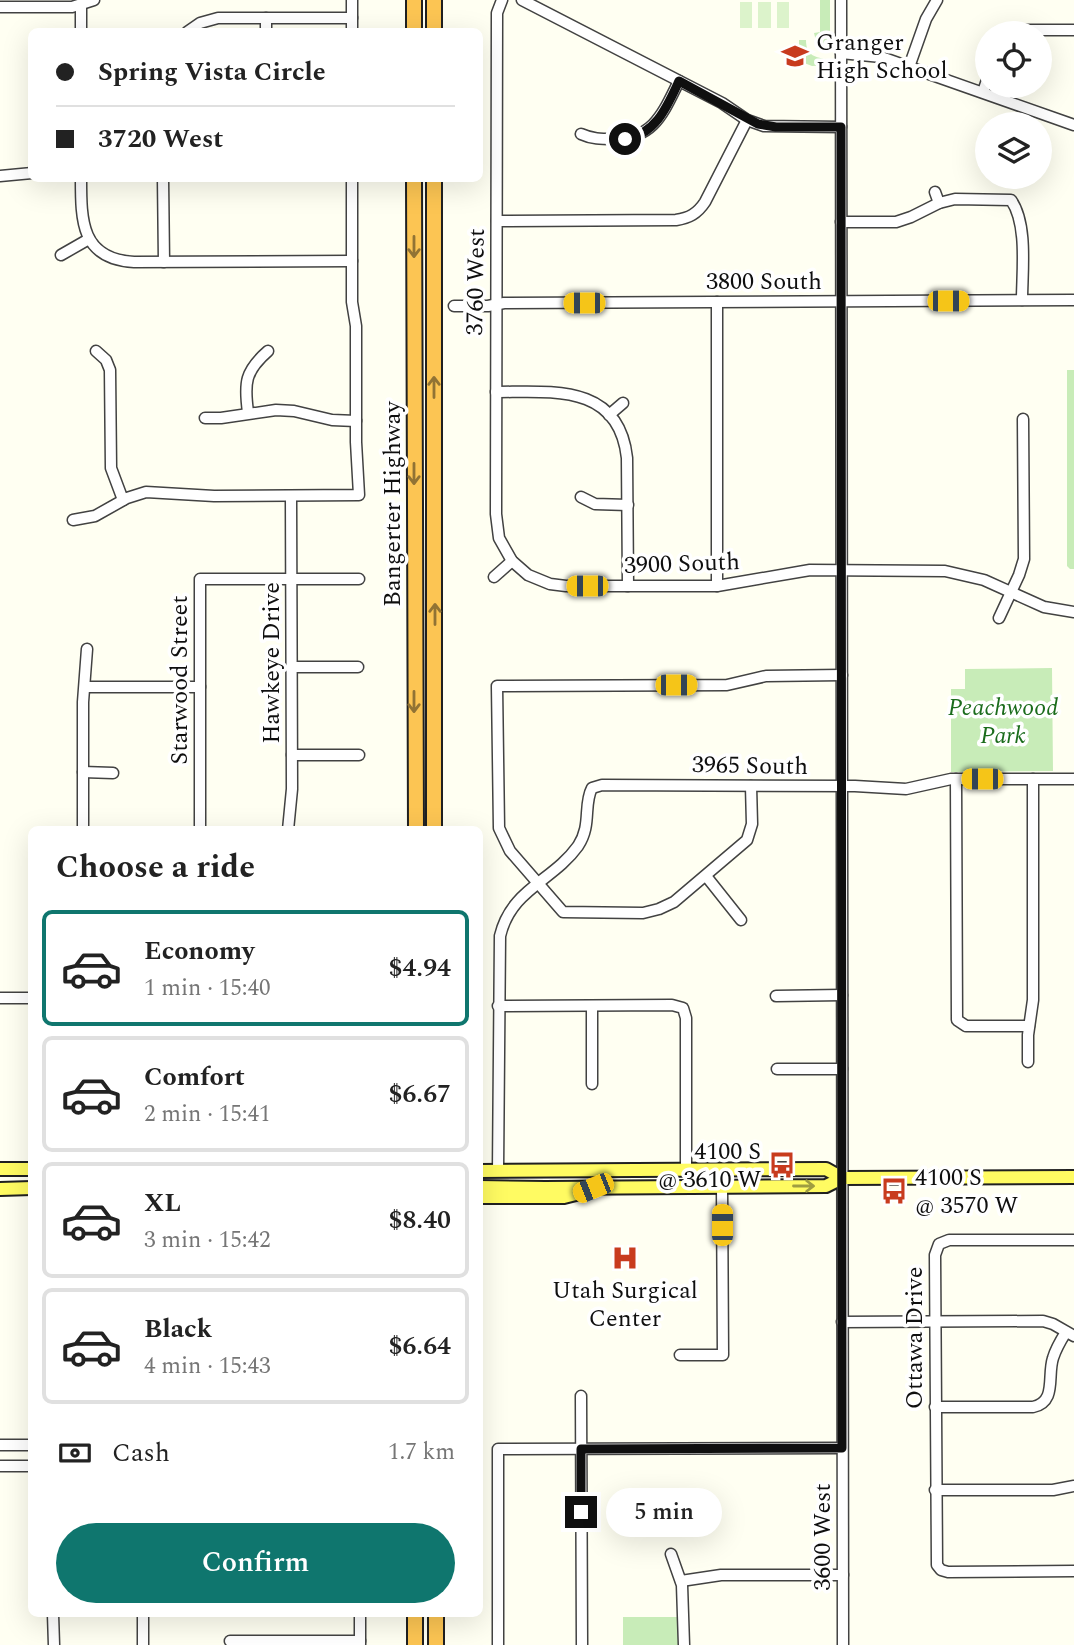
<!DOCTYPE html>
<meta charset="utf-8">
<style>
body{margin:0;font-family:Spectral,serif;background:#f2f2f2;color:#222;height:100vh;display:flex;flex-direction:column;font-size:26px;white-space:nowrap}
*{box-sizing:border-box;margin:0}
p{font-size:23px;color:#767676}
.icon{flex:none;width:38px;height:38px;fill:none;stroke:currentColor;stroke-width:2;stroke-linecap:round;stroke-linejoin:round}
.map{position:relative;flex:1;overflow:hidden}
.details{position:absolute;left:28px;top:826px;width:455px;height:791px;display:flex;flex-direction:column;background:#fff;border-radius:10px;box-shadow:0 7px 28px #0002}
.details>*{flex:none}
.hud{position:absolute;left:28px;top:28px;width:455px;height:154px;border-radius:10px;box-shadow:0 7px 28px #0002;display:grid;align-content:center;height:154px;padding:0 28px;background:#fff}
.controls{position:absolute;left:975px;top:21px;display:grid;gap:14px}
.controls a{display:grid;place-items:center;width:77px;height:77px;border-radius:50%;background:#fff;box-shadow:0 7px 28px #0002;font-size:35px}
.end{position:absolute;width:32px;height:32px;margin:-16px;border:9px solid #0f0f0f;background:#fff;box-shadow:0 0 0 4px #fff}
.from{border-radius:50%}
.bubble{position:absolute;height:49px;border-radius:24px;background:#fff;box-shadow:0 7px 28px #0002;font-size:23px;font-weight:600;line-height:49px;text-align:center}
.car{position:absolute;width:21px;height:42px;margin:-21px -10px;border-radius:9px;box-shadow:0 0 5px 2px #0007;background:linear-gradient(#f5c518 24%,#345 0 40%,#f5c518 0 76%,#345 0 86%,#f5c518 0)}
.hud b{display:flex;align-items:center;gap:24px;height:66px;font-size:26px}
.hud b+b{border-top:2px solid #e0e0e0}
.hud i{width:18px;height:18px;background:#222}
ul{padding:0;list-style:none}
li{display:flex;align-items:center;gap:21px;height:116px;margin:0 14px 10px;padding:0 14px;border:4px solid #e0e0e0;border-radius:10px}
li div{flex:1}
li b{display:block;font-size:26px}
li em{font-style:normal;font-weight:600}
li.on{border-color:#0f766e}
li>.icon{width:63px;height:63px;stroke-width:1.5}
h2{padding:0 28px;font-size:32px;line-height:84px}
.pay{display:flex;align-items:center;gap:18px;height:77px;padding:0 28px;font-size:26px}
.pay p{margin-inline-start:auto}
.button{display:flex;gap:14px;margin-top:auto;padding:14px 28px}
.button a{flex:1;height:80px;border-radius:42px;background:#0f766e;color:#fff;font-size:28px;font-weight:600;line-height:80px;text-align:center}
.map>svg:first-child{display:block}
.green{fill:#c8ecb8}
.pitch{fill:#dcf3cb}
.lines{fill:none;stroke-linecap:round;stroke-linejoin:round}
.minor-casing{stroke:#424242;stroke-width:13}
.major-casing{stroke:#202020;stroke-width:16}
.highway-casing{stroke:#202020;stroke-width:18}
.minor{stroke:#fff;stroke-width:10}
.major{stroke:#fffb62;stroke-width:12}
.highway{stroke:#fcc553;stroke-width:14}
.oneway{stroke:#917334}
.oneway2{stroke:#9f9d41}
.route{stroke:#0f0f0f;stroke-width:9}
.labels{text-anchor:middle;stroke-width:7;stroke-linejoin:round;paint-order:stroke}
.poi-label{font-size:24px;fill:#0f0f0f;stroke:#fff;text-anchor:start}
.street-label{font-size:24px;fill:#0f0f0f;stroke:#fff}
.park-label{font-size:24px;font-style:italic;fill:#1b6c1c;stroke:#fff}
</style>
<div class="map">
<svg width="1074" height="1645" viewBox="0 0 1074 1645">
<rect width="100%" height="100%" fill="#fffff2"/>
<g class="green">
<path d="M820,0H830V42L829,46L817,45L814,33L820,32Z"/>
<path d="M799,40H806C806,56 815,57 829,60L830,65L812,66L799,61Z"/>
<path d="M1067,370H1074V569H1070L1067,566Z"/>
<path d="M1052,668L1053,771L951,772V689H965V669Z"/>
<path d="M623,1617H679L678,1645H623Z"/>
</g>
<g class="pitch">
<rect x="740" y="2" width="12" height="26"/>
<rect x="758" y="2" width="13" height="26"/>
<rect x="777" y="2" width="12" height="26"/>
</g>
<g class="lines">
<g class="minor-casing">
<g id="minor">
<path d="M352,0V32"/>
<path d="M502,0L497,13L496,514L499,538L512,561L528,575L550,584L566,586H717L810,570L945,571L984,580L1044,607L1074,612"/>
<path d="M522,0L722,103L747,120L764,126L841,127"/>
<path d="M841,0L843,1645"/>
<path d="M81,5V32"/>
<path d="M0,7H72L94,0"/>
<path d="M187,32L200,23L218,18H352"/>
<path d="M266,32V18"/>
<path d="M1015,33L1026,30H1074"/>
<path d="M841,53L881,57L1074,125"/>
<path d="M909,67L926,19L937,0"/>
<path d="M983,92L987,80"/>
<path d="M581,134C592,139 601,139 613,139C654,139 663,113 679,81"/>
<path d="M0,176L32,173"/>
<path d="M81,178C81,221 81,259 134,262L352,261"/>
<path d="M163,178L164,262"/>
<path d="M935,192L939,203"/>
<path d="M497,221L676,220C689,218 697,214 705,202L747,120"/>
<path d="M841,222H896L911,217L939,203L955,199L1011,200C1028,224 1022,272 1022,300"/>
<path d="M61,255L89,239"/>
<path d="M717,302V586"/>
<path d="M454,306H488L504,303L1074,300"/>
<path d="M96,351L106,360L110,370L111,468L123,500"/>
<path d="M496,392C551,392 619,383 627,458L628,586"/>
<path d="M248,412C244,383 245,371 268,351"/>
<path d="M609,415L623,403"/>
<path d="M205,418H221L276,410L294,411L332,420L356,421"/>
<path d="M581,497L595,504L628,505"/>
<path d="M73,520L95,516L127,498L146,492L214,496L359,495L356,442V326L352,302V178"/>
<path d="M494,577L512,561"/>
<path d="M999,618L1019,575L1024,559L1023,419"/>
<path d="M292,667H358"/>
<path d="M85,687H200"/>
<path d="M292,755H359"/>
<path d="M83,772L113,773"/>
<path d="M956,779L957,1020L966,1026H1029"/>
<path d="M751,786L752,824L747,840L674,902L659,909L643,913L563,912L510,851L499,828L497,686L727,685L766,676L842,675"/>
<path d="M83,830V702L87,649"/>
<path d="M200,830V579H359"/>
<path d="M288,830L292,789L291,496"/>
<path d="M706,876L741,920"/>
<path d="M776,996L842,995"/>
<path d="M0,998H32"/>
<path d="M498,1006L672,1005L683,1008L686,1018V1170"/>
<path d="M592,1006V1084"/>
<path d="M1028,1062V1035L1033,1000V779"/>
<path d="M777,1069H842"/>
<path d="M498,1171L500,936C511,889 553,881 578,846C592,825 583,805 592,788L602,785L855,786L906,789L951,779H1074"/>
<path d="M1074,1240H949L939,1244L935,1255L937,1565L941,1570L948,1572L1074,1571"/>
<path d="M842,1322L1043,1321L1053,1324L1074,1336"/>
<path d="M680,1355H723L722,1187"/>
<path d="M581,1396L582,1645"/>
<path d="M935,1407H1033C1057,1402 1047,1376 1053,1358C1056,1348 1061,1340 1066,1332"/>
<path d="M0,1445H32"/>
<path d="M0,1466H32"/>
<path d="M935,1490H1053L1074,1486"/>
<path d="M671,1554L682,1585L684,1645"/>
<path d="M681,1581L721,1575H843"/>
<path d="M53,1614L54,1645"/>
<path d="M360,1614V1644"/>
<path d="M230,1641H360"/>
<path d="M143,1645V1614"/>
<path d="M498,1645V1449L842,1448"/>
</g>
</g>
<g class="major-casing">
<g id="major">
<path d="M0,1169H32"/>
<path d="M480,1171L826,1169L842,1178L1074,1177"/>
<path d="M480,1187L545,1188L826,1186L842,1178"/>
<path d="M0,1189L32,1188"/>
<path d="M480,1197H564L580,1193"/>
</g>
</g>
<g class="highway-casing">
<g id="highway">
<path d="M414,0V32"/>
<path d="M434,0V32"/>
<path d="M414,178L416,830"/>
<path d="M434,830V178"/>
<path d="M415,1614V1645"/>
<path d="M436,1645V1614"/>
</g>
</g>
<use href="#minor" class="minor"/>
<use href="#major" class="major"/>
<use href="#highway" class="highway"/>
</g>
<defs><path id="oneway-shaft" d="M-6 0H5M1.5-3L5.5 0L1.5 3" fill="none" stroke-width="1.6" stroke-linecap="round" stroke-linejoin="round" transform="scale(1.75)"/></defs>
<g class="oneway">
<use href="#oneway-shaft" transform="translate(414 247) rotate(90)"/>
<use href="#oneway-shaft" transform="translate(434 387) rotate(-90)"/>
<use href="#oneway-shaft" transform="translate(414 474) rotate(90)"/>
<use href="#oneway-shaft" transform="translate(435 614) rotate(-90)"/>
<use href="#oneway-shaft" transform="translate(414 702) rotate(90)"/>
</g>
<use class="oneway2" href="#oneway-shaft" transform="translate(804 1186)"/>
<g class="lines">
<path class="route" d="M581,1512V1449L842,1448L841,127H776L758,124L679,81C667,107 656,134 625,139"/>
</g>
<defs>
<g id="school-bare" transform="scale(2.1)"><path d="M0-5L7-2L0 1L-7-2ZM-4 1L0 2.5L4 1V4Q0 6-4 4Z" fill="#c83b1e" stroke="#fff" stroke-width="2.5" paint-order="stroke"/></g>
<g id="bus-bare" transform="scale(2.1)"><path d="M-5-6H5V4H4V6H2V4H-2V6H-4V4H-5ZM-3.5-4V0h7V-4ZM-3.5 1.2v1.5H-2V1.2ZM2 1.2v1.5H3.5V1.2Z" fill="#c83b1e" stroke="#fff" stroke-width="2.5" paint-order="stroke"/></g>
<g id="hospital-bare" transform="scale(2.1)"><path d="M-5-5h3v3.5h4V-5h3V5h-3V1.5h-4V5h-3Z" fill="#c83b1e" stroke="#fff" stroke-width="2.5" paint-order="stroke"/></g>
</defs>
<g fill-rule="evenodd">
<use href="#school-bare" x="795" y="56"/>
<use href="#bus-bare" x="782" y="1165"/>
<use href="#bus-bare" x="894" y="1191"/>
<use href="#hospital-bare" x="625" y="1258"/>
</g>
<g class="labels">
<g class="poi-label">
<text x="816" y="50">Granger<tspan x="816" dy="28">High School</tspan></text>
<text x="761" y="1159" text-anchor="end">4100 S<tspan x="761" dy="28">@ 3610 W</tspan></text>
<text x="915" y="1185">4100 S<tspan x="915" dy="28">@ 3570 W</tspan></text>
<text x="625" y="1298" text-anchor="middle">Utah Surgical<tspan x="625" dy="28">Center</tspan></text>
</g>
<g class="street-label">
<text x="764" y="289">3800 South</text>
<text transform="translate(475 282) rotate(-89)" y="8">3760 West</text>
<text transform="translate(392 504) rotate(-90)" y="8">Bangerter Highway</text>
<text transform="translate(682 563) rotate(-2)" y="8">3900 South</text>
<text transform="translate(271 663) rotate(-90)" y="8">Hawkeye Drive</text>
<text transform="translate(179 680) rotate(-90)" y="8">Starwood Street</text>
<text transform="translate(750 765) rotate(1)" y="8">3965 South</text>
<text transform="translate(914 1338) rotate(-90)" y="8">Ottawa Drive</text>
<text transform="translate(822 1537) rotate(-90)" y="8">3600 West</text>
</g>
<g class="park-label">
<text x="1003" y="715">Peachwood<tspan x="1003" dy="28">Park</tspan></text>
</g>
</g>
</svg>
<div class="controls">
<a><svg class="icon" aria-label="locate" viewBox="0 0 24 24"><circle cx="12" cy="12" r="6"/><path d="M12 2v4M12 18v4M2 12h4M18 12h4"/></svg></a>
<a><svg class="icon" aria-label="layers" viewBox="0 0 24 24"><path d="M12 4l9 5-9 5-9-5zM3 14l9 5 9-5"/></svg></a>
</div>
<i class="end from" style="left:625px;top:139px"></i>
<i class="end" style="left:581px;top:1512px"></i>
<div class="bubble" style="left:606px;top:1488px;width:116px">5 min</div>
<i class="car" style="left:948px;top:301px;rotate:90deg"></i>
<i class="car" style="left:584px;top:303px;rotate:270deg"></i>
<i class="car" style="left:587px;top:586px;rotate:270deg"></i>
<i class="car" style="left:676px;top:685px;rotate:90deg"></i>
<i class="car" style="left:982px;top:779px;rotate:270deg"></i>
<i class="car" style="left:593px;top:1188px;rotate:248deg"></i>
<i class="car" style="left:722px;top:1225px;rotate:0deg"></i>
<div class="hud">
<b><i class="from"></i>Spring Vista Circle</b>
<b><i></i>3720 West</b>
</div>
<section class="details">
<h2>Choose a ride</h2>
<ul>
<li class="on"><svg class="icon" aria-label="car" viewBox="0 0 24 24"><path d="M5 17H2v-5l4-1 3-4h7l3 4 3 1v5h-3M9 17h6M6 11h13"/><circle cx="7" cy="17" r="2"/><circle cx="17" cy="17" r="2"/></svg><div><b>Economy</b><p>1 min · 15:40</p></div><em>$4.94</em></li>
<li><svg class="icon" aria-label="car" viewBox="0 0 24 24"><path d="M5 17H2v-5l4-1 3-4h7l3 4 3 1v5h-3M9 17h6M6 11h13"/><circle cx="7" cy="17" r="2"/><circle cx="17" cy="17" r="2"/></svg><div><b>Comfort</b><p>2 min · 15:41</p></div><em>$6.67</em></li>
<li><svg class="icon" aria-label="car" viewBox="0 0 24 24"><path d="M5 17H2v-5l4-1 3-4h7l3 4 3 1v5h-3M9 17h6M6 11h13"/><circle cx="7" cy="17" r="2"/><circle cx="17" cy="17" r="2"/></svg><div><b>XL</b><p>3 min · 15:42</p></div><em>$8.40</em></li>
<li><svg class="icon" aria-label="car" viewBox="0 0 24 24"><path d="M5 17H2v-5l4-1 3-4h7l3 4 3 1v5h-3M9 17h6M6 11h13"/><circle cx="7" cy="17" r="2"/><circle cx="17" cy="17" r="2"/></svg><div><b>Black</b><p>4 min · 15:43</p></div><em>$6.64</em></li>
</ul>
<div class="pay"><svg class="icon" aria-label="cash" viewBox="0 0 24 24"><path d="M3 7h18v10H3z"/><circle cx="12" cy="12" r="2"/></svg>Cash<p>1.7 km</p></div>
<div class="button"><a>Confirm</a></div>
</section>
</div>
